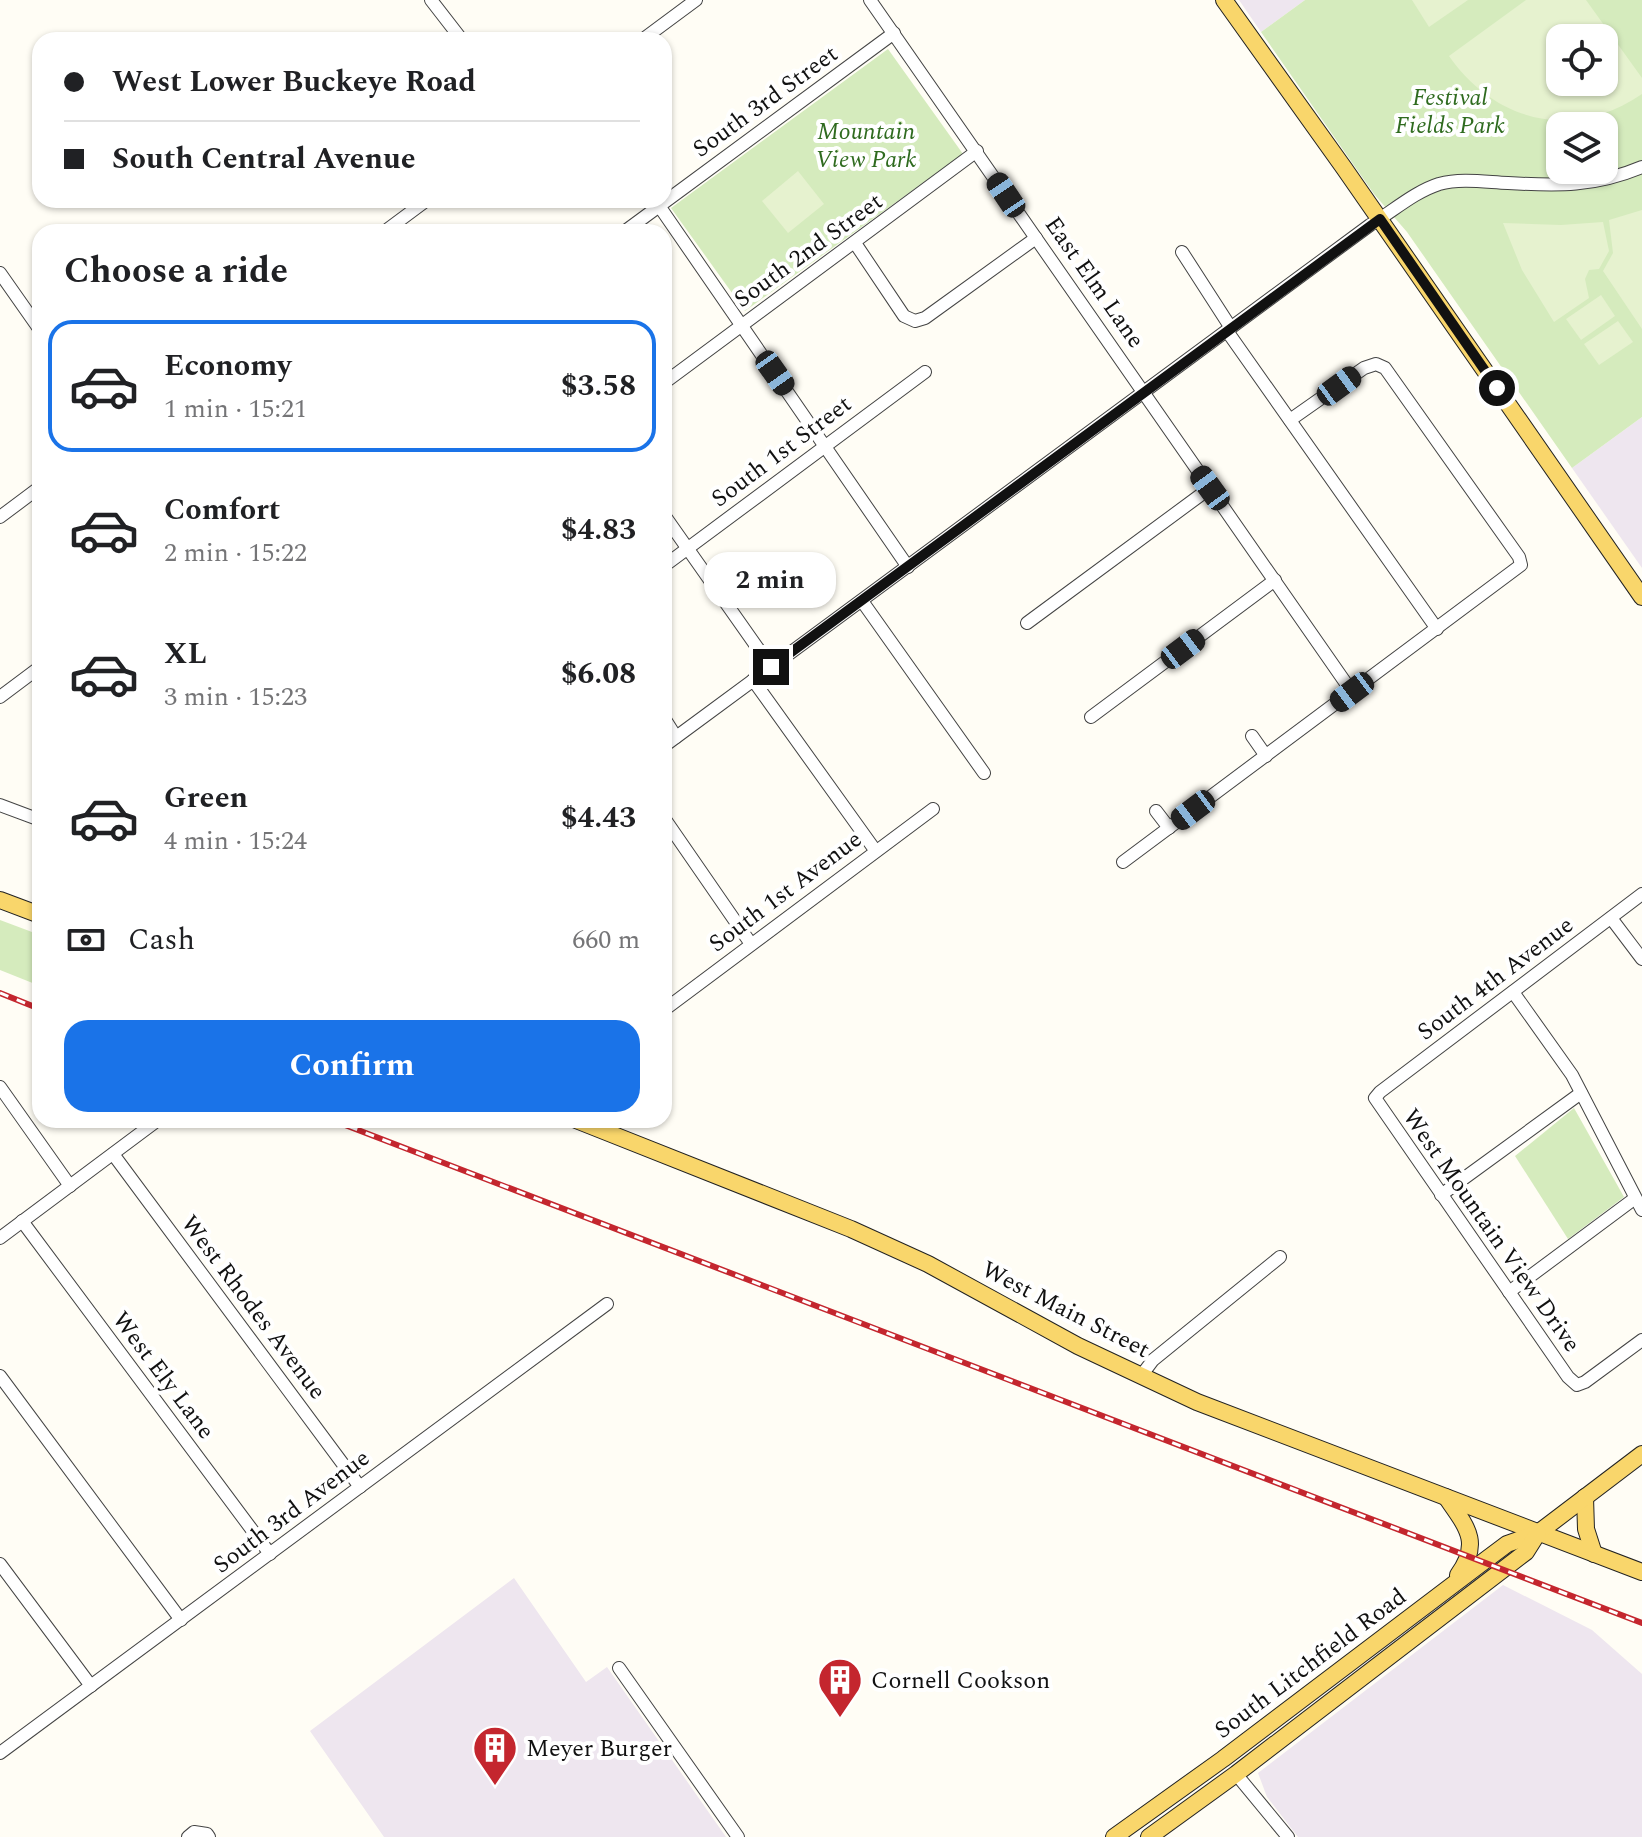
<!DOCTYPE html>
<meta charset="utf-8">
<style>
body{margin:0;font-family:Spectral,serif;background:#f2f2f2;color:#202124;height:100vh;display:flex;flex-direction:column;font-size:30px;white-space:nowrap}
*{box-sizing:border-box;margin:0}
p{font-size:26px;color:#757577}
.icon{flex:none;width:44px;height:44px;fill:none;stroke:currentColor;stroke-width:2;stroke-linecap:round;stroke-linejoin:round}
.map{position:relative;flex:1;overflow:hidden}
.sheet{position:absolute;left:32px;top:224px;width:640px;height:904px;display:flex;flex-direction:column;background:#fff;border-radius:24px;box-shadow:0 2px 6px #0004}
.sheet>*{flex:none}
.guide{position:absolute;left:32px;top:32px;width:640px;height:176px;border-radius:24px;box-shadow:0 2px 6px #0004;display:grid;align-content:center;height:176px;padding:0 32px;background:#fff}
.fabs{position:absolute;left:1546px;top:24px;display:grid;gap:16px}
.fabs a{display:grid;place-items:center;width:72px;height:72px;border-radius:16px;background:#fff;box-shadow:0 2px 6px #0004;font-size:40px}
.end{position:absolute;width:36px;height:36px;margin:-18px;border:10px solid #111;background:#fff;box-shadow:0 0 0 4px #fff}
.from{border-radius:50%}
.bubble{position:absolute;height:56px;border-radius:24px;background:#fff;box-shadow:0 2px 6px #0004;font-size:26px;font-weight:700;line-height:56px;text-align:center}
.car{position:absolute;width:24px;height:48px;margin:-24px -12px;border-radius:10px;box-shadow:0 0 6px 2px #0007;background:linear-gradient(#222 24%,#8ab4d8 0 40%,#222 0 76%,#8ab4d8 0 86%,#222 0)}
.guide b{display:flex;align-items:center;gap:28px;height:76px;font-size:30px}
.guide b+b{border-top:2px solid #e0e0e0}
.guide i{width:20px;height:20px;background:#202124}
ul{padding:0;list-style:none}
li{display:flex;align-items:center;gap:24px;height:132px;margin:0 16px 12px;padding:0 16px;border:4px solid transparent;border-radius:24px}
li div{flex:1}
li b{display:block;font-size:30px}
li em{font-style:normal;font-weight:700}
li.current{border-color:#1a73e8}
li>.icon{width:72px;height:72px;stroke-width:1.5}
h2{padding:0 32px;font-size:36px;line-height:96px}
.pay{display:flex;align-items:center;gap:20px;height:88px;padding:0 32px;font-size:30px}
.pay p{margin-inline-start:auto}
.button{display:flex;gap:16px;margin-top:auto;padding:16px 32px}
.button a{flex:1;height:92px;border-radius:24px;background:#1a73e8;color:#fff;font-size:32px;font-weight:700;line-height:92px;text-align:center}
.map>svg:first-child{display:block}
.industrial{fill:#eee6ef}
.green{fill:#d5ebbd;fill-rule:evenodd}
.pitch{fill:#e6f2cf;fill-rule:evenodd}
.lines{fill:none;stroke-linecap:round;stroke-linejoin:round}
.minor-casing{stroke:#444;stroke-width:14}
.major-casing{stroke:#222;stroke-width:18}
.minor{stroke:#fff;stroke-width:12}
.major{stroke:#f9d66b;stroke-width:16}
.rail-casing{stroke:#c4262e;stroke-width:6}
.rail{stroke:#fff;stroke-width:3;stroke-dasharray:9;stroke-linecap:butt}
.route{stroke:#111;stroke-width:10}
.labels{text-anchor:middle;stroke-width:8;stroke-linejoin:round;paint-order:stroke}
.park-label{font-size:24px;font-style:italic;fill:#2f6b1f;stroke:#fff}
.street-label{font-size:24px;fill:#111;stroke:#fff}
.poi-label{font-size:24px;fill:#111;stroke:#fff;text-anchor:start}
</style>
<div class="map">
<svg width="1642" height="1837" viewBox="0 0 1642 1837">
<rect width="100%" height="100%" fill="#fffdf5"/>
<g class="industrial">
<path d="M1239,0H1305L1261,32Z"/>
<path d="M1642,417V568L1572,468Z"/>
<path d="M514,1578L586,1682L607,1667L726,1837H384L310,1731Z"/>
<path d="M1503,1585L1592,1630L1642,1674V1837H1298L1267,1797L1258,1773Z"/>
</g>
<g class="green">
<path d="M1305,0H1642V417L1572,468L1407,232L1374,194L1261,32ZM1560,38H1604V82H1560ZM1560,126H1604V170H1560Z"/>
<path d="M888,49L963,154L745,311L671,208Z"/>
<path d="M0,920L40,935V986L0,970Z"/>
<path d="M1574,1108L1624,1197L1568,1239L1515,1156Z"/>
</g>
<g class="pitch">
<path d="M1412,0H1468L1429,27Z"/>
<path d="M1526,0H1586L1642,78V94C1573,141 1496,123 1449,56ZM1560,38H1604V82H1560Z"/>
<path d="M798,171L824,204L788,233L762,201Z"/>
<path d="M1642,210V329L1603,271L1613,253L1609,220Z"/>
<path d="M1603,222L1609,251L1599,269L1589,270L1585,279L1589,298L1554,322L1522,270L1503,223L1561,225Z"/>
<path d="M1601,295L1615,316L1581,340L1566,319Z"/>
<path d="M1618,321L1633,342L1599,365L1584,344Z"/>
</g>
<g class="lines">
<g class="minor-casing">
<g id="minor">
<path d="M431,0L462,40"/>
<path d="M870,0L1352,692"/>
<path d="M642,40L696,0"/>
<path d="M655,200L908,567"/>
<path d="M384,232L427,200"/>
<path d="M624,232L894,33"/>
<path d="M855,243L904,316L915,321L925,318L1036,238"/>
<path d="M1182,252L1231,328"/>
<path d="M0,273L40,330"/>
<path d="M1227,331L1437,629"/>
<path d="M664,383L977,151"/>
<path d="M664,515L771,667"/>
<path d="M0,517L40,487"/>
<path d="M664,566L925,372"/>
<path d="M862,601L984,773"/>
<path d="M1027,623L1210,488"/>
<path d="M753,680L875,850"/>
<path d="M0,697L40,667"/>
<path d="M1091,717L1275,580"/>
<path d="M664,718L676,737"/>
<path d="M1252,736L1266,756"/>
<path d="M664,746L1370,225C1392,212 1414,192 1439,184C1461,178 1485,182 1508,183C1557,186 1595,187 1642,167"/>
<path d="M0,805L40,820"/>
<path d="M1156,811L1169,828"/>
<path d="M664,818L751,944"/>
<path d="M1123,862L1521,565L1519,557L1385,368L1376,364L1364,368L1290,420"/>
<path d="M1642,894L1380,1092L1375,1098L1568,1377L1577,1385L1585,1382L1642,1340"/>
<path d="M1611,918L1642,959"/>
<path d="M1513,992L1572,1075L1642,1210"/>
<path d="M664,1010L933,809"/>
<path d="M0,1087L70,1186"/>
<path d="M113,1154L360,1487"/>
<path d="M1441,1195L1581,1093"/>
<path d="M22,1221L270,1554"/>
<path d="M0,1238L158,1120"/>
<path d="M1509,1292L1634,1199"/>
<path d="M0,1376L181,1620"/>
<path d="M1141,1376L1153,1360L1280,1257"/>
<path d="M0,1564L91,1686"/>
<path d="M619,1668L738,1837"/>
<path d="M0,1753L607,1304"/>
<path d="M1236,1774L1288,1837"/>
<path d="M188,1837L194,1832L207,1834L209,1837"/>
</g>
</g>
<g class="major-casing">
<g id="major">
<path d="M1224,0L1344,168L1642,597"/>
<path d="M0,900L40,915"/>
<path d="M576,1120L851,1229L928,1264L1078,1346L1197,1402L1642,1572"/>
<path d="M1446,1497C1466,1526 1482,1542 1458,1575"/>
<path d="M1585,1497L1586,1529L1594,1554"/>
<path d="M1114,1837L1223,1759L1483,1562L1507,1544L1538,1533L1642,1454"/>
<path d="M1149,1837L1236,1774L1526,1552L1538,1533"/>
</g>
</g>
<use href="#minor" class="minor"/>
<use href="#major" class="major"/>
<g class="rail-casing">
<g id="rail">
<path d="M0,993L40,1009"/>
<path d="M332,1120L1642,1623"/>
</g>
</g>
<use href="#rail" class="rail"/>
</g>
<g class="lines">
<path class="route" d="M771,667L1380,219L1497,388"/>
</g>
<defs>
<g id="building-pin" transform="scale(2.3)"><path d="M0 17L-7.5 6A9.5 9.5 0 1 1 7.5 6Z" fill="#c4262e" stroke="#fff"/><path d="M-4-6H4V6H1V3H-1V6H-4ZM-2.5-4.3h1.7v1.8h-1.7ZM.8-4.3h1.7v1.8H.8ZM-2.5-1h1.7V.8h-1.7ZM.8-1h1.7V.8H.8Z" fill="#fff"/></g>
</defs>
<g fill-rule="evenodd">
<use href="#building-pin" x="840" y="1680"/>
<use href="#building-pin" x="495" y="1748"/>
</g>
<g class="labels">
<g class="park-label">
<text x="1450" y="105">Festival<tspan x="1450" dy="28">Fields Park</tspan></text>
<text x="866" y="139">Mountain<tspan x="866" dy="28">View Park</tspan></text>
</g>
<g class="street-label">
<text transform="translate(765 101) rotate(-36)" y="8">South 3rd Street</text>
<text transform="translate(808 250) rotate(-36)" y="8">South 2nd Street</text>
<text transform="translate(1095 282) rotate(55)" y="8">East Elm Lane</text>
<text transform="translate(781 451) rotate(-37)" y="8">South 1st Street</text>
<text transform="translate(785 891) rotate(-37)" y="8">South 1st Avenue</text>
<text transform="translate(1495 978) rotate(-37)" y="8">South 4th Avenue</text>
<text transform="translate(1492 1230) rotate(55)" y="8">West Mountain View Drive</text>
<text transform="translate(254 1307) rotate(53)" y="8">West Rhodes Avenue</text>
<text transform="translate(1066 1309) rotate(27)" y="8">West Main Street</text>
<text transform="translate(164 1375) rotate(53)" y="8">West Ely Lane</text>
<text transform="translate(291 1511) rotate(-37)" y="8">South 3rd Avenue</text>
<text transform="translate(1310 1663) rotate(-37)" y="8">South Litchfield Road</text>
</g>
<g class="poi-label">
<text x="871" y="1688">Cornell Cookson</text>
<text x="526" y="1756">Meyer Burger</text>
</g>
</g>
</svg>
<div class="fabs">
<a><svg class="icon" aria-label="locate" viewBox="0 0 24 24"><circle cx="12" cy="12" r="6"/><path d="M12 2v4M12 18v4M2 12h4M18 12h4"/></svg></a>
<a><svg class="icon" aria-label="layers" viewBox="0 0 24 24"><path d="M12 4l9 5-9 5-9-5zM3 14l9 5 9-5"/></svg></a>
</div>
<i class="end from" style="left:1497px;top:388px"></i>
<i class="end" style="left:771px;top:667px"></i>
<div class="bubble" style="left:704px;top:552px;width:132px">2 min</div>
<i class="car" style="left:1006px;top:195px;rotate:326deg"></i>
<i class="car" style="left:775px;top:373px;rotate:145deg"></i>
<i class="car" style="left:1339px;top:386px;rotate:54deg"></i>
<i class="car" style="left:1210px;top:488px;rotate:324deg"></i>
<i class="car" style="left:1183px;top:649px;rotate:53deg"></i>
<i class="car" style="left:1352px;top:692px;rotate:233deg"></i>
<i class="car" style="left:1193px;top:810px;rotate:233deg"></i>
<div class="guide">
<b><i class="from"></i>West Lower Buckeye Road</b>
<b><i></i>South Central Avenue</b>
</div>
<section class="sheet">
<h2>Choose a ride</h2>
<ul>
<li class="current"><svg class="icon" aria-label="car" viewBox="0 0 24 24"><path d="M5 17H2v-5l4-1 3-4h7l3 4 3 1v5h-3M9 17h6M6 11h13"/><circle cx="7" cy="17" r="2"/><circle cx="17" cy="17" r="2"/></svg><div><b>Economy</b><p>1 min · 15:21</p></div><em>$3.58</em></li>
<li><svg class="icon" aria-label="car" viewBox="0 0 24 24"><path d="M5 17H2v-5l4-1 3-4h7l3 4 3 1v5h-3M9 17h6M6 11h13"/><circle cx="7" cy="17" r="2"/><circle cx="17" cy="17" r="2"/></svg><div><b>Comfort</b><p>2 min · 15:22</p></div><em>$4.83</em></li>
<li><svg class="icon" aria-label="car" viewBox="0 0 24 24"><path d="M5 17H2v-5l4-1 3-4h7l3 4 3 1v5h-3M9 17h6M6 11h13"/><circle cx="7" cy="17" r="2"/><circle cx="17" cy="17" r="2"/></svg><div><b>XL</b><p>3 min · 15:23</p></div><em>$6.08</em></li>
<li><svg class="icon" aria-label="car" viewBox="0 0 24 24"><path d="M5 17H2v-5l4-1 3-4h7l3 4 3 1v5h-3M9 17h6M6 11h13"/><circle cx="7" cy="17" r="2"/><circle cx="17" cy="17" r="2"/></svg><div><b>Green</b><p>4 min · 15:24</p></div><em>$4.43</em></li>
</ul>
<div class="pay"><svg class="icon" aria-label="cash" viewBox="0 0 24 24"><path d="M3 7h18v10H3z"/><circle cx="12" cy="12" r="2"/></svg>Cash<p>660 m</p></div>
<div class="button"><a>Confirm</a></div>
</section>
</div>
